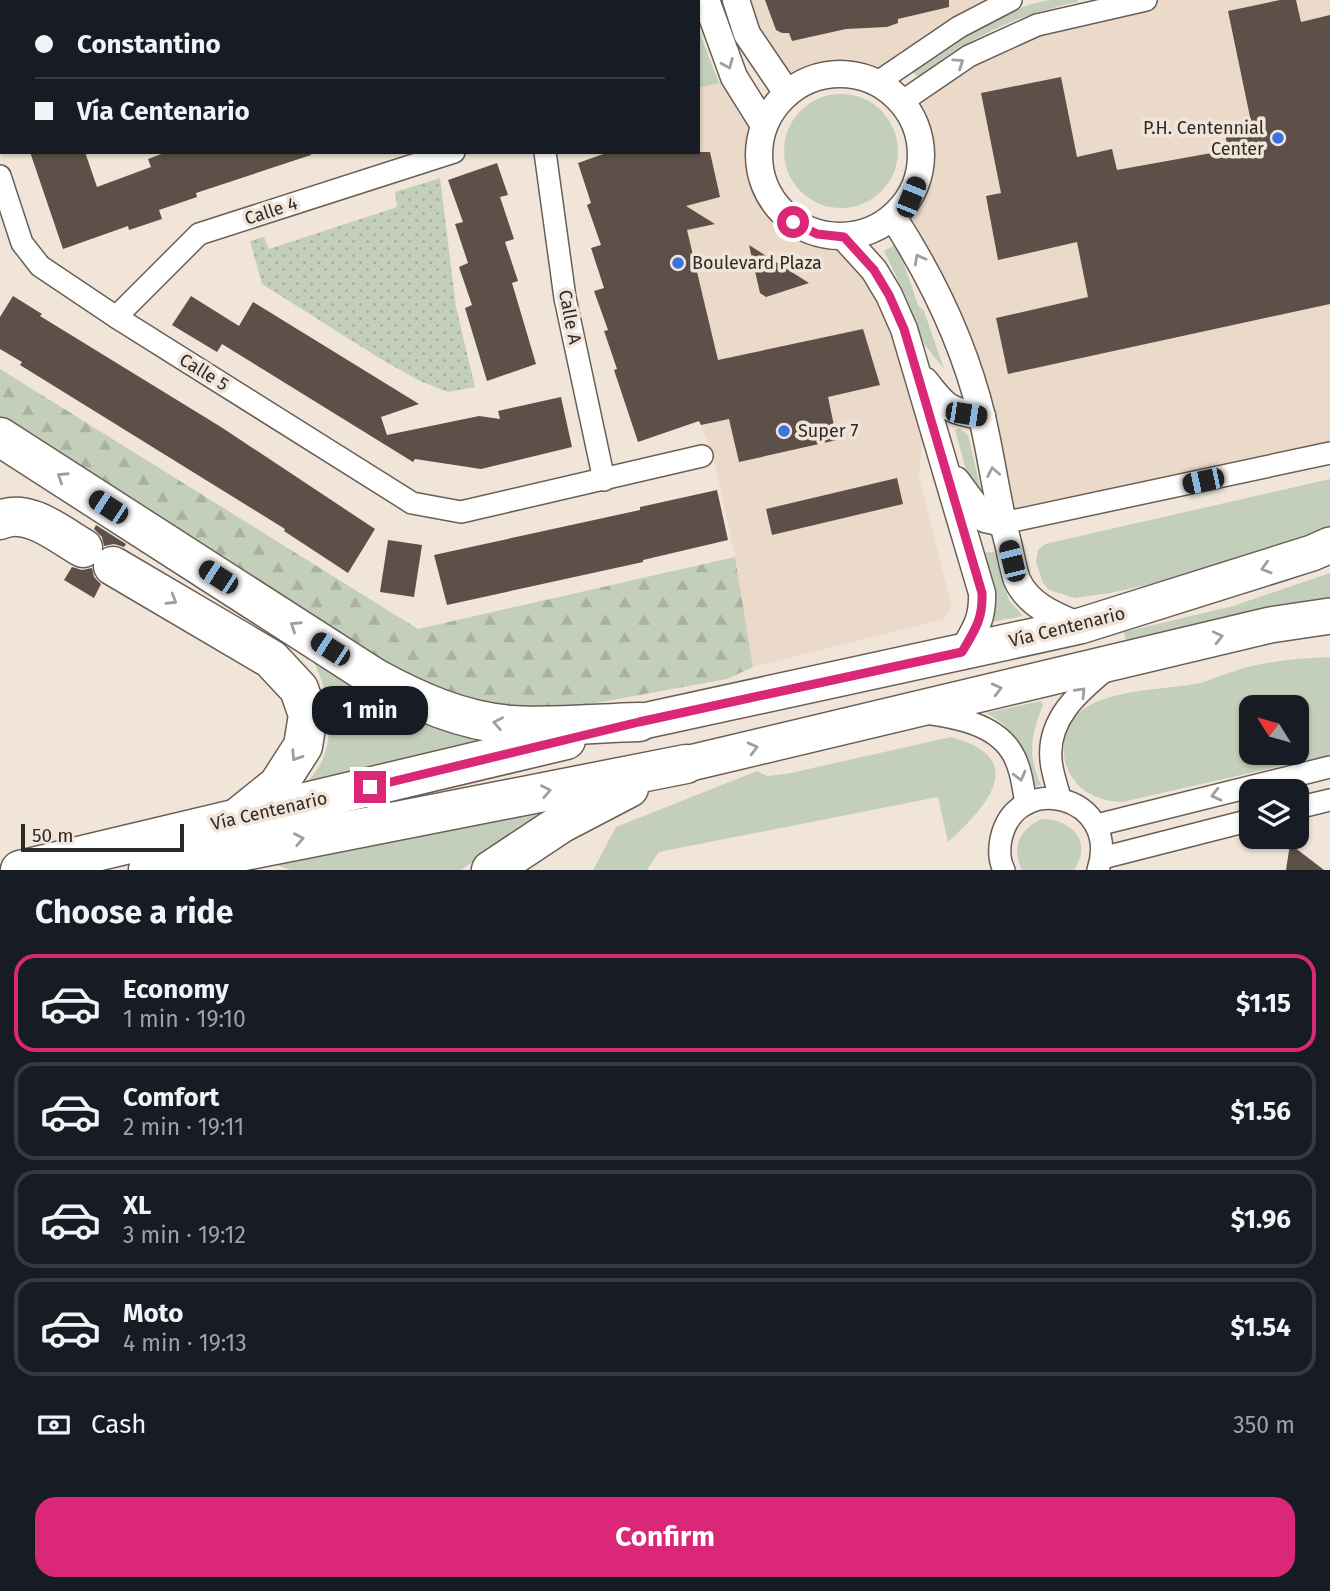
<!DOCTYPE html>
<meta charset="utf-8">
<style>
body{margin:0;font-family:"Fira Sans",sans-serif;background:#20242c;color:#f1f3f6;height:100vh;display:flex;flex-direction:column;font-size:26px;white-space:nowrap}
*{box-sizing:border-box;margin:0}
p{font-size:23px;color:#9ea1a6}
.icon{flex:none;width:38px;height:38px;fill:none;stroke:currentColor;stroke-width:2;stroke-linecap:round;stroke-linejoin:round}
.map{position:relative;height:870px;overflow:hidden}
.details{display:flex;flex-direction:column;background:#171b24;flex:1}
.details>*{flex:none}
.top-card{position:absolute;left:0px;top:0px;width:700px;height:154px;box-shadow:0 2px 5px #0004;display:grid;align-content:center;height:154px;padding:0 35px;background:#171b24}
.needle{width:46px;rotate:307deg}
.tools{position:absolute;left:1239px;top:695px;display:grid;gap:14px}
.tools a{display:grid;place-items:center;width:70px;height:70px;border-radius:14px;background:#171b24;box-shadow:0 2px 5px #0004;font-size:35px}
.scale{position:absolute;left:21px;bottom:18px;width:163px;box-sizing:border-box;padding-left:7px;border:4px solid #2e2925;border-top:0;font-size:19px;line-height:24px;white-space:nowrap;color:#2e2925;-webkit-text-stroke:5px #f1e5da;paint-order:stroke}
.end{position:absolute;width:32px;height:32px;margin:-16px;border:9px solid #db2777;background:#fff;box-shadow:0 0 0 4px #fff}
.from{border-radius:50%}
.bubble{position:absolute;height:49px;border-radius:21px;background:#171b24;box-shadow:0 2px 5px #0004;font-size:23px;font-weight:700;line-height:49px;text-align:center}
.car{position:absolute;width:21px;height:42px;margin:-21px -10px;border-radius:9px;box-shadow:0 0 5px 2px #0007;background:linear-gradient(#222 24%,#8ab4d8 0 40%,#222 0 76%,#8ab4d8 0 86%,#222 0)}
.top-card b{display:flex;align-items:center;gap:24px;height:66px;font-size:26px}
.top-card b+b{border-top:2px solid #363941}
.top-card i{width:18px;height:18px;background:#f1f3f6}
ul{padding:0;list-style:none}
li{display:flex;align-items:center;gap:21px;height:98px;margin:0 14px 10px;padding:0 21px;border:4px solid #363941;border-radius:21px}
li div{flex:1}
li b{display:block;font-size:26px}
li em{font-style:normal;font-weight:700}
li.active{border-color:#db2777}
li>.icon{width:63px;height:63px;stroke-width:1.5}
h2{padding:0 35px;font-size:32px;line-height:84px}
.pay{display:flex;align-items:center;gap:18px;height:77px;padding:0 35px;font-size:26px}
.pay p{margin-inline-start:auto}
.action{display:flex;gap:14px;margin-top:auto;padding:14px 35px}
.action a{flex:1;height:80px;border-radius:21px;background:#db2777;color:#fff;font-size:28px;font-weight:700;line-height:80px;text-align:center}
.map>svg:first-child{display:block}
.built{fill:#ebdac9}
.grass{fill:#c4cfbb;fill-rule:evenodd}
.forest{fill:url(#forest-firs)}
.park{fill:url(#park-dots)}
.building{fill:#5c5049}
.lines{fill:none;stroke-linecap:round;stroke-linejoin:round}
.minor-casing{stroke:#695f55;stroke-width:24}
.tertiary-casing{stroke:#695f55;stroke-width:29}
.trunk-casing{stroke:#695f55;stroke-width:38}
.motorway-casing{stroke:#695f55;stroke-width:41}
.minor{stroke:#fff;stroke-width:21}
.tertiary{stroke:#fff;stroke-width:26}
.trunk{stroke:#fff;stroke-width:35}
.motorway{stroke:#fff;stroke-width:38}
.oneway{stroke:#a19f9d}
.route{stroke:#db2777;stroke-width:9}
.poi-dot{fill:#3b71e1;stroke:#f1e5da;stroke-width:2.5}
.labels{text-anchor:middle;stroke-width:7;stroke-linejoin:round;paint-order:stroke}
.poi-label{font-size:18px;fill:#2e2925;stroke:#f1e5da;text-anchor:start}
.street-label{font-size:18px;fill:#2e2925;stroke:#f1e5da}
</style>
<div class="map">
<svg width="1330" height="870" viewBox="0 0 1330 870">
<defs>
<pattern id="forest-firs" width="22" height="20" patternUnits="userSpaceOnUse" patternTransform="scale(1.75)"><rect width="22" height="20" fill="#c4cfbb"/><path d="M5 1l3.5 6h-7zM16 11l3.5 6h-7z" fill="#a9b2a1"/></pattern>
<pattern id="park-dots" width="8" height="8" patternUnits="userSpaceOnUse" patternTransform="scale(1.75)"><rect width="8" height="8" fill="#c4cfbb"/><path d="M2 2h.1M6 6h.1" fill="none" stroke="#a9b2a1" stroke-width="1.8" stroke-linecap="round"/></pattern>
</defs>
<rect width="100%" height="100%" fill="#f1e5da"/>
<g class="built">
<path d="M748,0H1011L878,82L855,75L829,74L806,81L787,93Z"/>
<path d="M1146,0H1330V453L1003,523L982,416L893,217L911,197L921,172L922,146L916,124L903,101L969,56Z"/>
<path d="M734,77L764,125L759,154L763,181L773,201L793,222L817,234L844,237L874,270L909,378L922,439L919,477L952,608L943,619L753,667L735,557L715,463L660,316L698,152V88Z"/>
</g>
<g class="grass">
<path d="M1048,0H1078V2C1019,14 964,39 919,78L911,71C953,42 997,11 1048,0Z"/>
<path d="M698,29L719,83L698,88Z"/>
<circle cx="841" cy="151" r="57"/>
<path d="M897,244L918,305L924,311L944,369L924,344L908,301L884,251Z"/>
<path d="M959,428L968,435L984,503L973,495L955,430Z"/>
<path d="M1330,479V531L1244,564L1110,593L1075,598L1049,590L1043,583L1036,562L1038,550L1045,544Z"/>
<path d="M994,552L1009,600L1023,616L986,623L980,553Z"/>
<path d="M1330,573V609L1252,614L1126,640L1124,632L1233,606Z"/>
<path d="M311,656L429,722L461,736L495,741L300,792C307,782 317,772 322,761C337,726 327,688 311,656Z"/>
<path d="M1330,657V755L1122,802C1099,801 1080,793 1069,772C1064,762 1063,753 1064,741C1071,686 1159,692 1200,683C1212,680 1223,674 1235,671C1265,661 1299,658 1330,657ZM1251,707H1297V752H1251Z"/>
<path d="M1041,701L1043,705C1031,736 1027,754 1041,785L1032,787C1032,757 1013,726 986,713Z"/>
<path d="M951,737C1030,758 988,806 948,842L938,797L659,852L647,870H593L616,827L757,771L767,776L786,774Z"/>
<path d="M557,805L513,832L461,870H291L271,863Z"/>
<path d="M1042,819C1072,819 1093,842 1074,870H1022C1011,848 1019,829 1042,819Z"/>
</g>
<path class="forest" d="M0,369L418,629L735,557L753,667L727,679L574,707L484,706L421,684L351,646L0,419Z"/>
<path class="park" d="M440,178L456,307L475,387L448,392L420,381L384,361L262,284L250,241L264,237L269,249L397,207L395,192Z"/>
<g class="building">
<path d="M765,0H949V7L898,19V23L887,27L846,29L792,41L789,33H782L776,30Z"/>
<path d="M1280,0H1296L1301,22L1330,15V304L1008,374L996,318L1088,297L1077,242L998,260L986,196L1001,193L981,93L1061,77L1077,157L1112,149L1117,170L1228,150L1224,127L1251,122L1228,11Z"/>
<path d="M30,152H85L97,187L151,167L148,159L167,152H310L311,155L196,193L197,197L159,210L162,219L129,230L128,226L63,249Z"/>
<path d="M609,152H710L720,197L686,206L715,224L687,230L718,360L863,329L880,385L828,397L837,440L739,462L729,419L701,425L699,421L638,442L614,370L617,369L604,331L608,330L594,291L604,288L591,248L601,245L587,205L591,203L578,163Z"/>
<path d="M497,163L508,195L500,197L514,239L505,242L518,281L512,283L536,364L487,381L465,308L472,305L459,267L468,263L455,224L463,222L448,180Z"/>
<path d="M749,245L809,283L766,297L760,293Z"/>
<path d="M13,296L42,314L40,316L221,427L375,529L348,573L284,531L285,529L20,365L22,362L0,349V317Z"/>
<path d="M191,296L239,326L253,302L419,404L381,417L387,435L479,416L500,419L498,411L561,397L572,447L481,469L415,459L413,462L222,344L217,352L172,325Z"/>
<path d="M897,478L903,504L772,535L766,509Z"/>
<path d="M717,490L728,540L643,560V562L447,605L434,555L640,510V507Z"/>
<path d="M96,525L126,544L124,547L114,544L104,546L102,537L94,529Z"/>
<path d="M388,540L422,545L414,597L380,592Z"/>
<path d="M72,567L82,570L92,568L94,577L101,584L94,598L64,580Z"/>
<path d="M1290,844L1324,870H1286Z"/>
</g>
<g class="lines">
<g class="minor-casing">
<g id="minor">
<path d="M520,0V2"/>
<path d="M235,2L240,0"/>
<path d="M0,78H2"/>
<path d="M878,82L959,27L1011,0"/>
<path d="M903,101L969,56L1037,25L1146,0"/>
<path d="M545,152L565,298L604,480"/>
<path d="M0,176L22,243L40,266L116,317L412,503L461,512L702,456"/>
<path d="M116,317L199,234L454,152"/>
<path d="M1003,523L1330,453"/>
<path d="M926,713C955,717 994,724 1011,751C1021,766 1023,787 1026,804"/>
<path d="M1060,798C1057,786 1052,773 1051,760C1047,719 1079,692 1107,669"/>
<path d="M1297,808L1330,800"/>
<path d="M1097,825L1330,767"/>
<path d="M1102,858L1251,820"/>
<path d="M1004,870C999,860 999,849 1001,839C1016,769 1122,796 1098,870"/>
</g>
</g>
<g class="tertiary-casing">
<g id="tertiary">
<path d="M706,0L734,77L764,125"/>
<path d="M736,0L747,34L787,93"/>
<circle cx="840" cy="155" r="81"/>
<path d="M893,217C933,279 965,346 982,417C992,459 997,502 1008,543C1011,555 1013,569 1017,580C1029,606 1056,616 1080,626"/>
<path d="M844,237L874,270L889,295L904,329L982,593C983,619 975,630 962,652"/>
<path d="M925,381C945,407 948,411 982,416"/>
<path d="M956,480L985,519L1003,523"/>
</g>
</g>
<g class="trunk-casing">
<g id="trunk">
<path d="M639,722L1080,626L1312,553L1330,545"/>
<path d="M686,764L1270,625L1330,616"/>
</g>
</g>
<g class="motorway-casing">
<g id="motorway">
<path d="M0,437L375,678C417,701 462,721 511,725C550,728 599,723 639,722"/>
<path d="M0,520C28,507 60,535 83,548"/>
<path d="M113,566L271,659L299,689L308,715L303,746L278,785L242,814"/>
<path d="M20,870L566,740"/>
<path d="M148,870L686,764"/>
<path d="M491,870L562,823L629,788"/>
</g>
</g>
<use href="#minor" class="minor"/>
<use href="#tertiary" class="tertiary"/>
<use href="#trunk" class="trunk"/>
<use href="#motorway" class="motorway"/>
</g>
<defs><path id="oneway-chevron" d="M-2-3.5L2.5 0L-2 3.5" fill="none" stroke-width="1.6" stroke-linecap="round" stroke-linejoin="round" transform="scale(1.75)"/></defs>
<g class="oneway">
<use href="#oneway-chevron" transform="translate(959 63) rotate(-34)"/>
<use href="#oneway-chevron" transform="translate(728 64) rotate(67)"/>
<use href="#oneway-chevron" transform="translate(919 259) rotate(-118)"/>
<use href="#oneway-chevron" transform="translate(993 472) rotate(-101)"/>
<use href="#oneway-chevron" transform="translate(62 477) rotate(-147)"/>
<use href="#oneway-chevron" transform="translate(1266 568) rotate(163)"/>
<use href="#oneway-chevron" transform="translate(172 600) rotate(31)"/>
<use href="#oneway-chevron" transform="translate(295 626) rotate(-147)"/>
<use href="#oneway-chevron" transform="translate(1218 637) rotate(-13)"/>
<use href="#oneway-chevron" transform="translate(997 689) rotate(-14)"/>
<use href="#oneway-chevron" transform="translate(1081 692) rotate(-46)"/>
<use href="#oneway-chevron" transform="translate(498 723) rotate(-169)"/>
<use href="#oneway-chevron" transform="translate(753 748) rotate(-14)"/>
<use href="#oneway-chevron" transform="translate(296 756) rotate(123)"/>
<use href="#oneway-chevron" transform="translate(1020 776) rotate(75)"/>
<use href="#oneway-chevron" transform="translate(546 791) rotate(-11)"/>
<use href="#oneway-chevron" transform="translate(1216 795) rotate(166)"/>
<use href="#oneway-chevron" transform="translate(299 839) rotate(-11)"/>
</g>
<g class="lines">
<path class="route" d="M370,787L639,722L962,652C975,630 983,619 982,593L904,329L889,295L874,270L844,237L817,234L793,222"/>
</g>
<g class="poi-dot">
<circle cx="1278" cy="138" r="7"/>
<circle cx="678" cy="263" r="7"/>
<circle cx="784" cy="431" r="7"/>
</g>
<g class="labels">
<g class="poi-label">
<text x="1264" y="134" text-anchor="end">P.H. Centennial<tspan x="1264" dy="21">Center</tspan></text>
<text x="692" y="269">Boulevard Plaza</text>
<text x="798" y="437">Super 7</text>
</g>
<g class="street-label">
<text transform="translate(271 211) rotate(-18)" y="6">Calle 4</text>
<text transform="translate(570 317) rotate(79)" y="6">Calle A</text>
<text transform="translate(204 372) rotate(32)" y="6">Calle 5</text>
<text transform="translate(1067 627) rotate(-14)" y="6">Vía Centenario</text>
<text transform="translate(269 811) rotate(-13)" y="6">Vía Centenario</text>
</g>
</g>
</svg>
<div class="tools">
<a><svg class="needle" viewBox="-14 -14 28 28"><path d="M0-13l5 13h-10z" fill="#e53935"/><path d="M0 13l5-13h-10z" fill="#9ea1a6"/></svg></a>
<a><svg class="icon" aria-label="layers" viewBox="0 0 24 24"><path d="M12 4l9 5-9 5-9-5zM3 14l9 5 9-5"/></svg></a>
</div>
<div class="scale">50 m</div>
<i class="end from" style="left:793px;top:222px"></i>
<i class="end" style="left:370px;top:787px"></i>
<div class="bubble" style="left:312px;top:686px;width:116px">1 min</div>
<i class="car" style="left:911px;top:197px;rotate:22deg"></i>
<i class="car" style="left:966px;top:414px;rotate:99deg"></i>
<i class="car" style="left:1203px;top:481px;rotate:258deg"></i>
<i class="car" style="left:108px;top:507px;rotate:303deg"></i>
<i class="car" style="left:1012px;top:561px;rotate:346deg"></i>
<i class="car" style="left:218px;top:577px;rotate:303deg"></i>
<i class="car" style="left:330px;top:649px;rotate:303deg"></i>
<div class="top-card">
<b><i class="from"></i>Constantino</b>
<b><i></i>Vía Centenario</b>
</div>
</div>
<section class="details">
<h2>Choose a ride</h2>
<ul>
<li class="active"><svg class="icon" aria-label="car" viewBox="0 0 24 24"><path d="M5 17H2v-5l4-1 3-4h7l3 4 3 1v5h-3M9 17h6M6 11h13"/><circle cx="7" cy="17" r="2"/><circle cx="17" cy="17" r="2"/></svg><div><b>Economy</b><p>1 min · 19:10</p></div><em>$1.15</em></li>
<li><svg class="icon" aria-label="car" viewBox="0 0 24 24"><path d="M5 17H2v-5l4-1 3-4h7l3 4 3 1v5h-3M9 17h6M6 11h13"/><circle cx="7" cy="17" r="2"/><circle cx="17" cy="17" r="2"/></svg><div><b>Comfort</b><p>2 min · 19:11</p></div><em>$1.56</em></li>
<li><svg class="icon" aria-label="car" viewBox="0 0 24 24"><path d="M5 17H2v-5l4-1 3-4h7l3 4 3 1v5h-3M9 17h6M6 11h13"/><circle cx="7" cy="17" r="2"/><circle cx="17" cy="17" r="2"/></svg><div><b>XL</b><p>3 min · 19:12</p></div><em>$1.96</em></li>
<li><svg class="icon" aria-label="car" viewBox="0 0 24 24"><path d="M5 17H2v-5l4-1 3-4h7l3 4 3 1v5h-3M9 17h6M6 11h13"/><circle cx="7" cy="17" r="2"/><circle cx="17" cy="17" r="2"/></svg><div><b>Moto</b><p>4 min · 19:13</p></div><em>$1.54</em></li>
</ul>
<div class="pay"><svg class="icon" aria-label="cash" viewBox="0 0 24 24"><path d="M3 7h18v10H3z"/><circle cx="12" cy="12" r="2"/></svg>Cash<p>350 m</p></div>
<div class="action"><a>Confirm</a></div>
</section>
